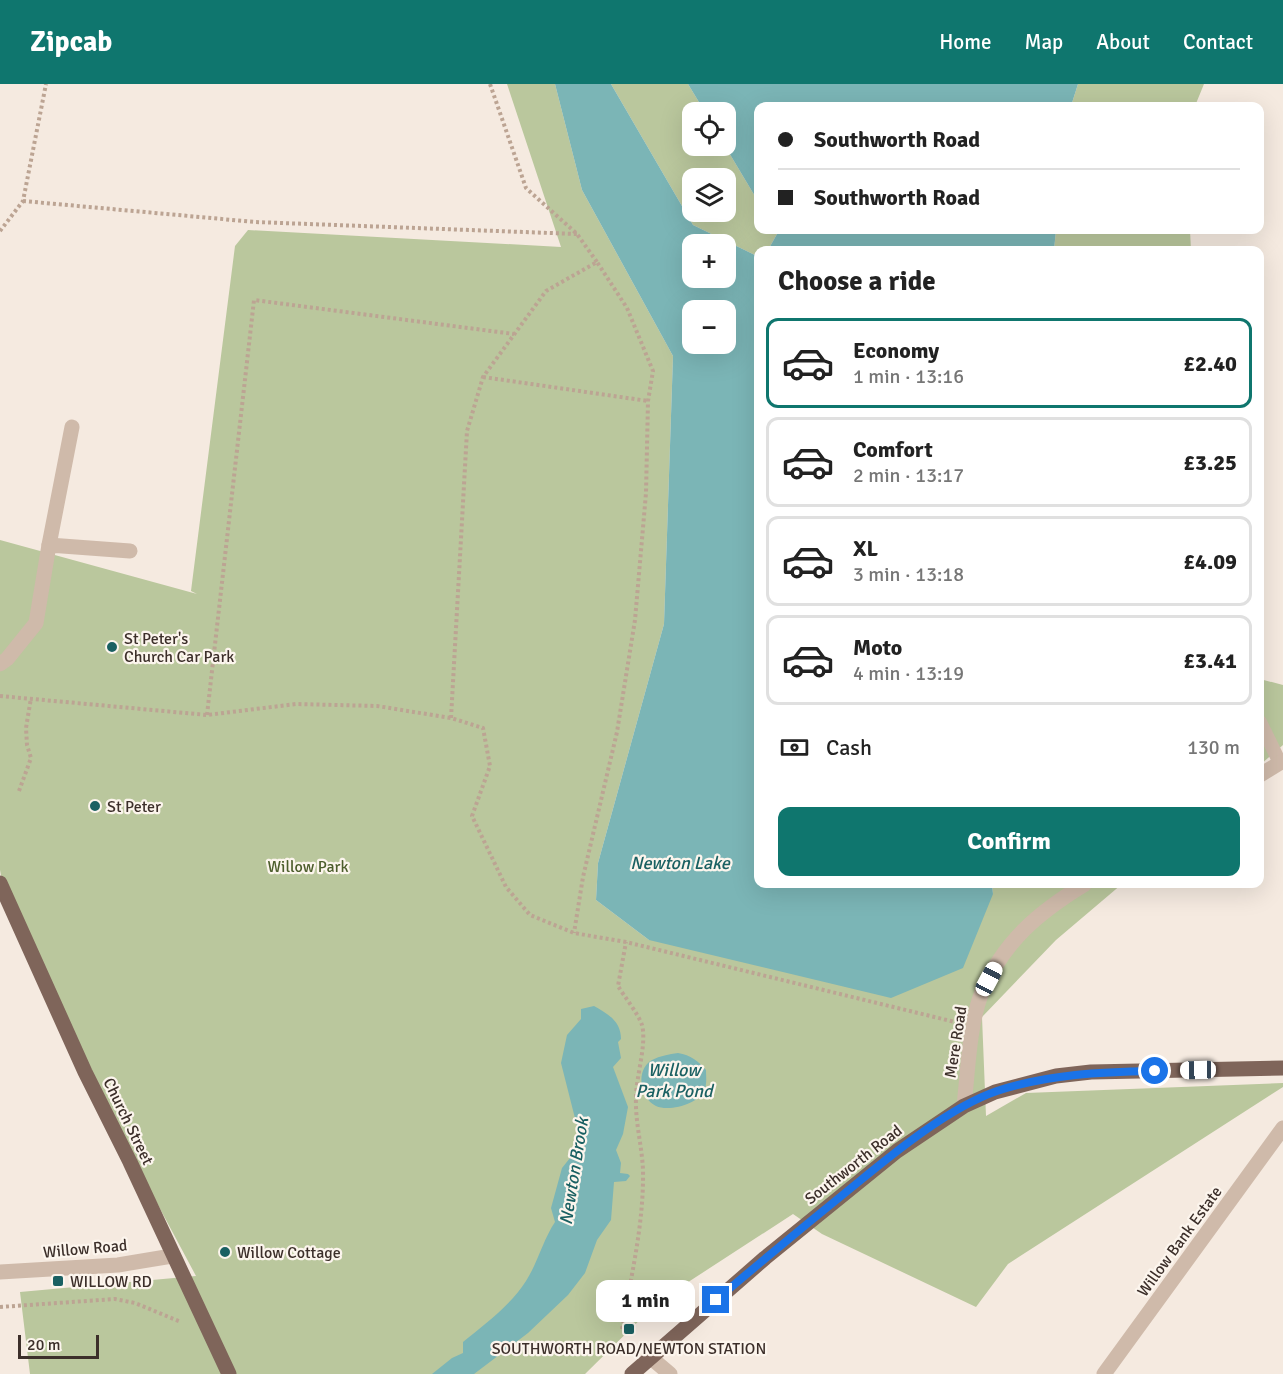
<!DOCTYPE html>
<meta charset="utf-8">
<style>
body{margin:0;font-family:Signika,sans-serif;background:#f6f6f6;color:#222;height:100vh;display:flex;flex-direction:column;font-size:22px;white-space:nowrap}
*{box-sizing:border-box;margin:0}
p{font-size:20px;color:#767676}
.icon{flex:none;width:33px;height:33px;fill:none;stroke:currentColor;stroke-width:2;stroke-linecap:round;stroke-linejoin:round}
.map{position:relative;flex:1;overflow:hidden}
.drawer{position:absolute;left:754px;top:162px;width:510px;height:642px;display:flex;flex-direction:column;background:#fff;border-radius:12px;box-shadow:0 6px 24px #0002}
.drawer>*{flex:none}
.banner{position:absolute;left:754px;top:18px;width:510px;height:132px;border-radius:12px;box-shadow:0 6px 24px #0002;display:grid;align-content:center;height:132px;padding:0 24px;background:#fff}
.tools{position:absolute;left:682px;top:18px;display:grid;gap:12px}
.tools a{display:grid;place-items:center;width:54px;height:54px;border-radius:12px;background:#fff;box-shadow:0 6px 24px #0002;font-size:30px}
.scale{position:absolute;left:18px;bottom:15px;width:81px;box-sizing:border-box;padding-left:6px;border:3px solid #3c2f2a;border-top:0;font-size:16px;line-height:21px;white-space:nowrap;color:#3c2f2a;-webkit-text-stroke:4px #fcf5ed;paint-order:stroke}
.end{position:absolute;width:27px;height:27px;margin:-14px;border:8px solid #1a73e8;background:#fff;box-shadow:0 0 0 3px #fff}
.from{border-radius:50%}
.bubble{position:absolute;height:42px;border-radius:12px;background:#fff;box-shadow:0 6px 24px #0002;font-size:20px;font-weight:700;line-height:42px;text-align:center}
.car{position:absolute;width:18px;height:36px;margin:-18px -9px;border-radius:8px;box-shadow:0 0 4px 2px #0007;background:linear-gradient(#fff 24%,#345 0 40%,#fff 0 76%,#345 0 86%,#fff 0)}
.banner b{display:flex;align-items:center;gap:21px;height:57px;font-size:22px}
.banner b+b{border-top:2px solid #e0e0e0}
.banner i{width:15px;height:15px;background:#222}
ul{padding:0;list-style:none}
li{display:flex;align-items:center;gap:18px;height:90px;margin:0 12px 9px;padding:0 12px;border:3px solid #e0e0e0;border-radius:12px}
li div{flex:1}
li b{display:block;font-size:22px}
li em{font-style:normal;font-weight:700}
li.selected{border-color:#0f766e}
li>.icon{width:54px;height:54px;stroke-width:1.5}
h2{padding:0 24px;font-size:27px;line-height:72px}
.pay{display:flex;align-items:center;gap:15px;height:66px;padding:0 24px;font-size:22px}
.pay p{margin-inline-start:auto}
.cta{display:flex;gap:12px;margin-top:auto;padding:12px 24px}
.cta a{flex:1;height:69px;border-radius:12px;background:#0f766e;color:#fff;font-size:24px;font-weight:700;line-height:69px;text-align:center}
header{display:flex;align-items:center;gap:36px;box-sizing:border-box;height:84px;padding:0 30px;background:#0f766e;color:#fff}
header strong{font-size:28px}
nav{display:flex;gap:33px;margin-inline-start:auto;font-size:21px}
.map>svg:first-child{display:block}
.green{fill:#bac79d;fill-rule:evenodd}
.water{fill:#7bb5b6;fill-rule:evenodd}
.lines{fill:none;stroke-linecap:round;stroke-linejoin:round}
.path{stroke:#bca493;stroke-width:4;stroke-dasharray:3 3;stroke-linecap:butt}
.service{stroke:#cfbaaa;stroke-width:14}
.minor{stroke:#cfbaaa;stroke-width:15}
.primary{stroke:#7f655a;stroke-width:15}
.route{stroke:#1a73e8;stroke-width:8}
.poi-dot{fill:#1a6062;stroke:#fcf5ed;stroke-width:2}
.labels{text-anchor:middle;stroke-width:4.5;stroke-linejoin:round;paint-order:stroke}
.poi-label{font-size:16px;fill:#3c2f2a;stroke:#fcf5ed;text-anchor:start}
.park-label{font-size:16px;fill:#4c5d2b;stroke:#fcf5ed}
.street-label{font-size:16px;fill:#3c2f2a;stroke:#fcf5ed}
.water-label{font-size:18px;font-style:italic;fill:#1a6062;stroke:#fcf5ed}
</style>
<header>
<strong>Zipcab</strong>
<nav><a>Home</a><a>Map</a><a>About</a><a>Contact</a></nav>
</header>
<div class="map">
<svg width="1283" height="1290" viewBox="0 0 1283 1290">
<rect width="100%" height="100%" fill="#f5eae0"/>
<g class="green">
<path d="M507,0H555L582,106L673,272L664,540L598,779L596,816L649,856L993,810L992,800H1122L1056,856L982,933L986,1032L1026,1009L1283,999V1003L1008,1180L976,1223L822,1150L793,1130L659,1217L585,1290H30L20,1208L196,1192L134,1076L4,808L0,786V456L197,510L191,507L235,162L248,146L561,163Z"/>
<path d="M611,0H688L705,28H693V62H725L759,119V146H775L777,150L768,166H759V173L693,141ZM693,94H726V128H693Z"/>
<path d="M1078,0H1204L1195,22H1071Z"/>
<path d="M1056,146H1190L1191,166H1054Z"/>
<path d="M1260,595L1283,601V661L1260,681Z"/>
</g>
<g class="water">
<path d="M555,0H611L693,141L759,173V800H992L993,810L963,884L891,914L649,856L596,816L598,779L664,540L673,272L582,106ZM693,160H726V194H693ZM693,226H726V260H693Z"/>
<path d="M688,0H1078L1071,22H759V119L725,62L726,28H705Z"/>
<path d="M775,146H1056L1054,166H768L777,150Z"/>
<path d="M594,922C608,930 621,937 621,955L618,958L621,974L613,983L628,1023L623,1050L616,1066L621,1079L620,1089L628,1090L630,1092L626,1097L614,1098L611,1136L597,1156L585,1189L568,1211L528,1249L474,1290H432L452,1274L463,1269V1258C485,1240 511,1221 526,1197C538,1178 543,1156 555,1138L551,1124L562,1084L574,1069L579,1050L561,979L567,951L581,935V925Z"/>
<path d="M678,969C691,971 698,977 706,986C706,992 707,999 705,1005C700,1020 669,1028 656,1022C640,1014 635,986 652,976C660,972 669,970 678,969Z"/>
</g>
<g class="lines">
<g class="path">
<path d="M490,0L526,104L577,150L597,178"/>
<path d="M23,117L255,138L577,150"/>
<path d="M0,147L23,117L46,0"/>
<path d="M483,293L648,317"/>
<path d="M0,612L207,631L296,620L377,622L451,634L483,644L490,682L472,732L506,803L530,831L574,849L626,858L955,938"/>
<path d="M207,631L254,216L514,250"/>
<path d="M451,634L467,347L483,293L546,207L597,178L627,224L653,287L648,317L646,409L635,536L617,648L583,793L574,849"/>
<path d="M19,707L31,674L27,661L26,644L31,614"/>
<path d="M0,1223L115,1215L135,1219L181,1238"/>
<path d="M622,1245C631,1192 644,1140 643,1086C642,1062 635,1038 636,1013C636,993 647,960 642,941C639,931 624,912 618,902L626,858"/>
</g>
<path class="service" d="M1260,638L1280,679"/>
<g class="minor">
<path d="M49,461L72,343"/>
<path d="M0,580L7,575L36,539L49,461L130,467"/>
<path d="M1260,691L1283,677"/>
<path d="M964,1022C968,987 969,941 982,908C1004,857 1039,828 1085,800"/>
<path d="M0,1188L118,1181L172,1172"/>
<path d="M650,1273L670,1290"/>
<path d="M1104,1290L1283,1044"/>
</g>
<g class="primary">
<path d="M0,799L85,988L130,1078L229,1290"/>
<path d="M632,1290L765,1174L897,1067L964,1022L995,1008L1056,992L1091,988L1283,984"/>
</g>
</g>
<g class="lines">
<path class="route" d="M716,1216C762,1177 809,1138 856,1100C895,1068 950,1023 997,1007C1049,990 1101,988 1155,987"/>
</g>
<g class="poi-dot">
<circle cx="112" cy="563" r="6"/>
<circle cx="95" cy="722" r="6"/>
<circle cx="225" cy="1168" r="6"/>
<rect x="52" y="1191" width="12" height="12" rx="3"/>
<rect x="623" y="1239" width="12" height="12" rx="3"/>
</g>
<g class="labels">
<g class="poi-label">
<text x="124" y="560">St Peter's<tspan x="124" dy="18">Church Car Park</tspan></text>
<text x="107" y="728">St Peter</text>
<text x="237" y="1174">Willow Cottage</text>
<text x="70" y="1203">WILLOW RD</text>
<text x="629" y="1270" text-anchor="middle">SOUTHWORTH ROAD/NEWTON STATION</text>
</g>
<g class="park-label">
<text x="308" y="788">Willow Park</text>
</g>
<g class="street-label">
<text transform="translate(955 958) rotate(-81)" y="6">Mere Road</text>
<text transform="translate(129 1037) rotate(64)" y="6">Church Street</text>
<text transform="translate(853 1080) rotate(-38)" y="6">Southworth Road</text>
<text transform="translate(1179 1157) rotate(-54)" y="6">Willow Bank Estate</text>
<text transform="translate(85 1164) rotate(-5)" y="6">Willow Road</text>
</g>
<g class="water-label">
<text x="680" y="785">Newton Lake</text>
<text x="674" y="992">Willow<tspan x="674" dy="21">Park Pond</tspan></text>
<text transform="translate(574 1087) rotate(-81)" y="6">Newton Brook</text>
</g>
</g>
</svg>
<div class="tools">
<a><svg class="icon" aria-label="locate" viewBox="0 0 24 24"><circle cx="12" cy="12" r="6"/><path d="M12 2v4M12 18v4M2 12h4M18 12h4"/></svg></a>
<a><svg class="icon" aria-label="layers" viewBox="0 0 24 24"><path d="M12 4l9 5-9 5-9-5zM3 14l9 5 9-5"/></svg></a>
<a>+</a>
<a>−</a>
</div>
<div class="scale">20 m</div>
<i class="end from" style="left:1155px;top:987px"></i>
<i class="end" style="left:716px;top:1216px"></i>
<div class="bubble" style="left:596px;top:1196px;width:99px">1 min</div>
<i class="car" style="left:989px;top:895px;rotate:28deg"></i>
<i class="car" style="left:1198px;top:986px;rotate:269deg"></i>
<div class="banner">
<b><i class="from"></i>Southworth Road</b>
<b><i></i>Southworth Road</b>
</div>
<section class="drawer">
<h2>Choose a ride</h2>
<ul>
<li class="selected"><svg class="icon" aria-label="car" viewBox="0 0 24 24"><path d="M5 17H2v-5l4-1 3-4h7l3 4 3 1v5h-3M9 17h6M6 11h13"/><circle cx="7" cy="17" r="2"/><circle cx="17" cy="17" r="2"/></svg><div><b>Economy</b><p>1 min · 13:16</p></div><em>£2.40</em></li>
<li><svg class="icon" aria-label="car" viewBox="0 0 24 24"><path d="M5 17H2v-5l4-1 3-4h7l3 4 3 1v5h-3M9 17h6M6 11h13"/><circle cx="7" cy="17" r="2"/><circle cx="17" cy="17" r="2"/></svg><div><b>Comfort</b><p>2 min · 13:17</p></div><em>£3.25</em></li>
<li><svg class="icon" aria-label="car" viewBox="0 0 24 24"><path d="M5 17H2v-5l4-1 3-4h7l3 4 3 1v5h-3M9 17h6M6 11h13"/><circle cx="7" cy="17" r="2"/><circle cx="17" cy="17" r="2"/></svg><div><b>XL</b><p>3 min · 13:18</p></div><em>£4.09</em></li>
<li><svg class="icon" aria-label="car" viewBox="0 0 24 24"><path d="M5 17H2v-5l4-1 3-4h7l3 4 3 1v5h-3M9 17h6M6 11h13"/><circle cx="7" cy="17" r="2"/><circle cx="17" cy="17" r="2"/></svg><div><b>Moto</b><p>4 min · 13:19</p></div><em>£3.41</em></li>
</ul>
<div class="pay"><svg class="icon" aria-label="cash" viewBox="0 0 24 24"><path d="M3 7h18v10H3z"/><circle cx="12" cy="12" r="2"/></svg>Cash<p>130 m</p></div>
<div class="cta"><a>Confirm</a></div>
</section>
</div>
